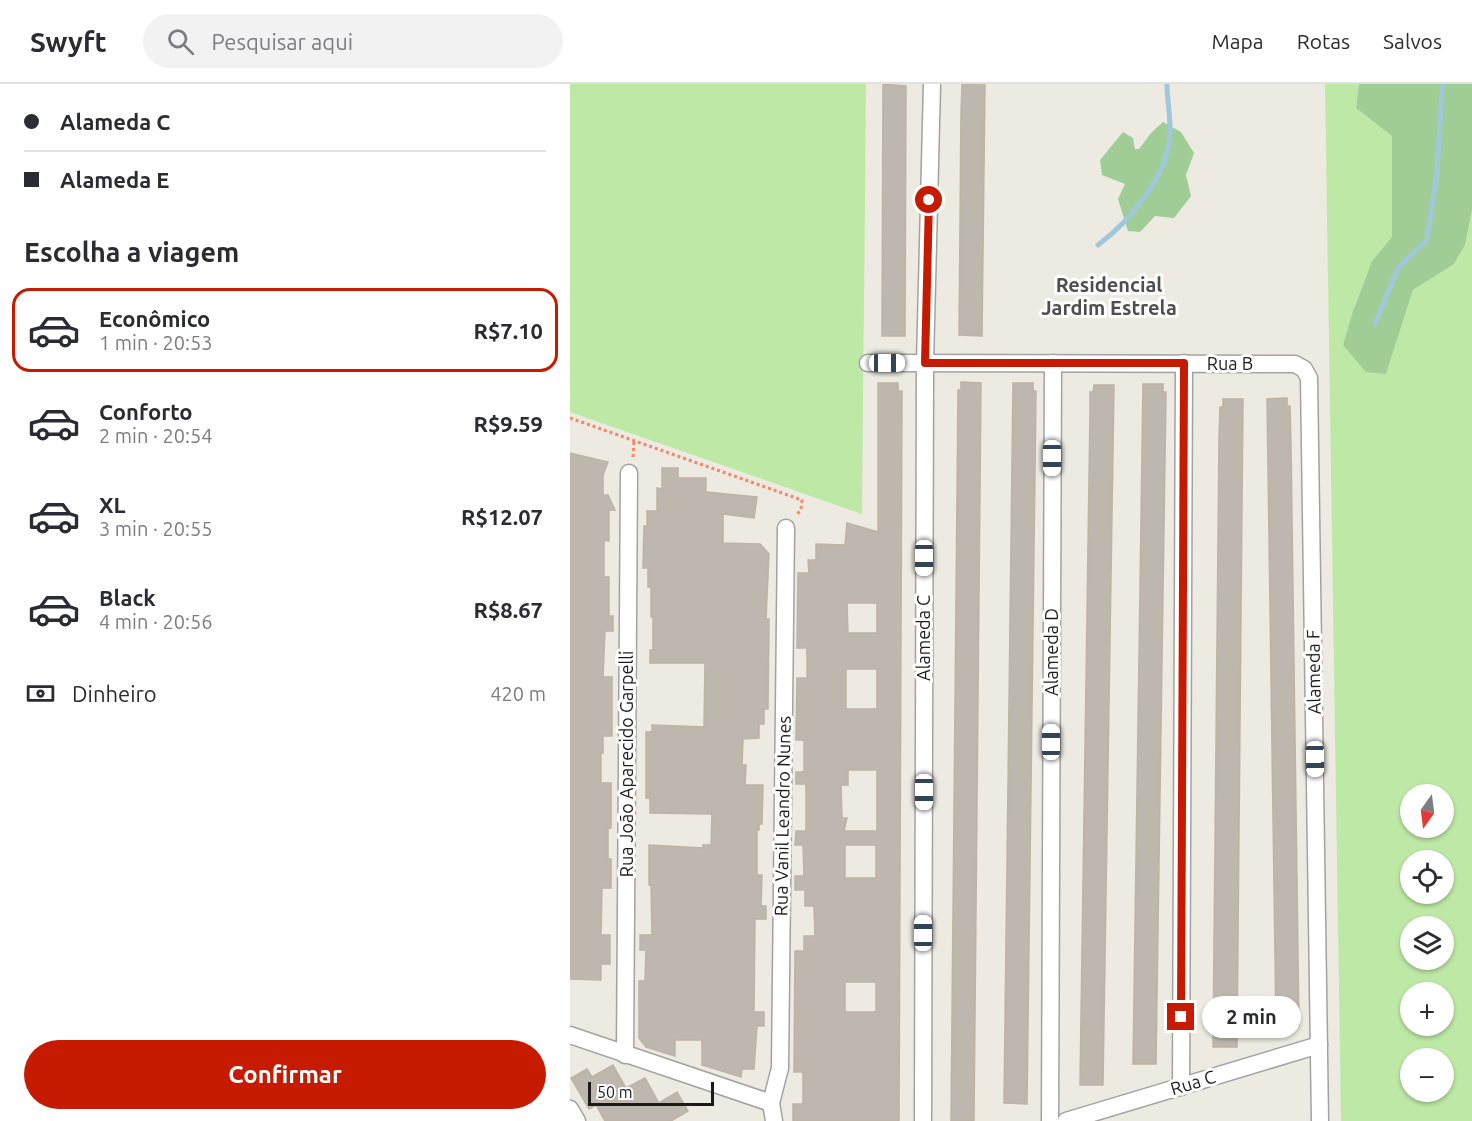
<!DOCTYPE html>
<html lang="pt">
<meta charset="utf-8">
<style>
body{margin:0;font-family:Ubuntu,sans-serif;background:#f2f2f3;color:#2b2b33;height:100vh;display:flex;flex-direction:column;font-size:22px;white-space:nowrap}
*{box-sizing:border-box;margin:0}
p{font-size:20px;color:#7c7c81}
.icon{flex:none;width:33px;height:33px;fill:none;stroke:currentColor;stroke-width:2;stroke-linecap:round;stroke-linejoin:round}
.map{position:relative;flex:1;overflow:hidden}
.details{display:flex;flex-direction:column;background:#fff;width:570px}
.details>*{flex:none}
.top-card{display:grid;align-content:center;height:132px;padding:0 24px;background:#fff}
.needle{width:39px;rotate:194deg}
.buttons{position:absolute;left:830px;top:700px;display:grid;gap:12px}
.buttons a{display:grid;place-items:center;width:54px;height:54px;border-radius:50%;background:#fff;box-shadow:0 2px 4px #0004;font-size:30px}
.scale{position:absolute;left:18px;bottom:15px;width:126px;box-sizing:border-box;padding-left:6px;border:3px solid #1b1b1b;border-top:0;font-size:16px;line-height:21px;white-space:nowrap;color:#1b1b1b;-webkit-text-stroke:4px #fff;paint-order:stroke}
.end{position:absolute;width:27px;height:27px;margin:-14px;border:8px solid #c61a01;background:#fff;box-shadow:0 0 0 3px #fff}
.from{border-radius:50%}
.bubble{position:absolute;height:42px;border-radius:21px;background:#fff;box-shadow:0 2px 4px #0004;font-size:20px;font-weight:600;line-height:42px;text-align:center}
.car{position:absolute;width:18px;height:36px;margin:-18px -9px;border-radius:8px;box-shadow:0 0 4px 2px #0007;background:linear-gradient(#fff 24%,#345 0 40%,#fff 0 76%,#345 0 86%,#fff 0)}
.top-card b{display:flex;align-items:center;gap:21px;height:57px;font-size:22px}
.top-card b+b{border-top:2px solid #e1e1e2}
.top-card i{width:15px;height:15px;background:#2b2b33}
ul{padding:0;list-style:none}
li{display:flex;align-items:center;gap:18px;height:84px;margin:0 12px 9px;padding:0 12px;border:3px solid transparent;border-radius:18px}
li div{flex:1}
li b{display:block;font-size:22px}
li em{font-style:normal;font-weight:600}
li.current{border-color:#c61a01}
li>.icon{width:54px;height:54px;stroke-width:1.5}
h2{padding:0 24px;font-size:27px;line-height:72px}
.pay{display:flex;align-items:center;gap:15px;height:66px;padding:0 24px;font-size:22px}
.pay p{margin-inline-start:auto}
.primary-button{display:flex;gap:12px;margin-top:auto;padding:12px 24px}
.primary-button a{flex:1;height:69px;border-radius:36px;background:#c61a01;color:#fff;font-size:24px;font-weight:600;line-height:69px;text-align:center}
header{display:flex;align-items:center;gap:36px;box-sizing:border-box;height:84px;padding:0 30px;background:#fff;border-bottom:2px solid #e1e1e2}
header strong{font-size:28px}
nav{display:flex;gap:33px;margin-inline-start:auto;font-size:21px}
.search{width:420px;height:54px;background:#f2f2f3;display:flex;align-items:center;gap:15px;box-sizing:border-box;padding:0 21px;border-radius:33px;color:#7c7c81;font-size:22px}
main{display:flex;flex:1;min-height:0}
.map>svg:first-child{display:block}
.grass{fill:#bee8a6;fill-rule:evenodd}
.forest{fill:#9fcd95}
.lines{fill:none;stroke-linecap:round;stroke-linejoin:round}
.stream{stroke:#a1c7db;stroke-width:5}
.building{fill:#bdb7ad;stroke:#beb3a3;stroke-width:1.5;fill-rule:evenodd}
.street-casing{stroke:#a2a2a2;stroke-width:19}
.path{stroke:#f98766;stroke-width:3;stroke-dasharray:3 3;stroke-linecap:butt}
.street{stroke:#fff;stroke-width:16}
.route{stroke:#c61a01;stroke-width:8}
.labels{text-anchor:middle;stroke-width:6;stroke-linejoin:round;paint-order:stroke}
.street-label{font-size:18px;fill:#1b1b1b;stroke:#fff}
.neighbourhood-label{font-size:20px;font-weight:bold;fill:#4e4e4e;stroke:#fff}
</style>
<header>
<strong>Swyft</strong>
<div class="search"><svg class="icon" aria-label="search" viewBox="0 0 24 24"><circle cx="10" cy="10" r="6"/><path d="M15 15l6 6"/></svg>Pesquisar aqui</div>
<nav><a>Mapa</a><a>Rotas</a><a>Salvos</a></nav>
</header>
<main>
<section class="details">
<div class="top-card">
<b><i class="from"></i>Alameda C</b>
<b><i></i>Alameda E</b>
</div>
<h2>Escolha a viagem</h2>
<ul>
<li class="current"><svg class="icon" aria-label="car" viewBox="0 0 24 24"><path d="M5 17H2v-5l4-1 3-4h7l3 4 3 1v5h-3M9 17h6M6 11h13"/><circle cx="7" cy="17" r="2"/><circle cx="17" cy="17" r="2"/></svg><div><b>Econômico</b><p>1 min · 20:53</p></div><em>R$7.10</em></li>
<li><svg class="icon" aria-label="car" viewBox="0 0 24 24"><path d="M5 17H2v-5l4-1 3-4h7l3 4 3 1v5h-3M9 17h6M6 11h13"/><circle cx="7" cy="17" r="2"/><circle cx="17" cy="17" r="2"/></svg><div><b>Conforto</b><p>2 min · 20:54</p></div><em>R$9.59</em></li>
<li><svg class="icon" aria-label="car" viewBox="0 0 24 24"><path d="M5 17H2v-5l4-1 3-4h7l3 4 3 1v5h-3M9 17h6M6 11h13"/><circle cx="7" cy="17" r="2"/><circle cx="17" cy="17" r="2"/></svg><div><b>XL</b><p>3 min · 20:55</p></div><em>R$12.07</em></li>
<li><svg class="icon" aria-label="car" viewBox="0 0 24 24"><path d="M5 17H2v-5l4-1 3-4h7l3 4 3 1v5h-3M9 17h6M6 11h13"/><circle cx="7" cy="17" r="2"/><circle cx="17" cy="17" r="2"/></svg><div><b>Black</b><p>4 min · 20:56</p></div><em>R$8.67</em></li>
</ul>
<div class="pay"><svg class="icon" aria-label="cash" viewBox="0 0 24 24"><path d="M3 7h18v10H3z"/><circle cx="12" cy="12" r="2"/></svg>Dinheiro<p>420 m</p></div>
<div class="primary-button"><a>Confirmar</a></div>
</section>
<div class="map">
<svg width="902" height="1037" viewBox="0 0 902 1037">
<rect width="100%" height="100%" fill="#edeae1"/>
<g class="grass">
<path d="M0,0H296L292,430L0,328Z"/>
<path d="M755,0H789L786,24L822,52V153L802,177L782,230L773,261L816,290L843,206L884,180L895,161L902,126V1037H771ZM840,711H873V744H840ZM840,777H873V810H840ZM840,843H873V876H840ZM840,909H873V942H840ZM840,975H873V1008H840Z"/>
</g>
<g class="forest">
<path d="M789,0H902V126L895,161L884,180L843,206L816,290L796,288L773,261L782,230L802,177L822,153V52L786,24Z"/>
<path d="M593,38L611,48L624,69L616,91L621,112L604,134L585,132L570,148L558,147L548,115L555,100L532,91L530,76L553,48L563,54L565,65H569L581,49Z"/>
</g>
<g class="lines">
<g class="stream">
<path d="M528,161C560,137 597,93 600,51C601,34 597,17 597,0"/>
<path d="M805,240L828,184L857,156L867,88L872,4L874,0"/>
</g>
</g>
<g class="building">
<path d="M313,0L336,2L335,252H312Z"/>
<path d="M395,0H415L412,252L389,251L391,30L392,1Z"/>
<path d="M391,298L411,299L404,1037H381L388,306H391Z"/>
<path d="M308,299H328V307H332L329,1037H223V1020H233V988H224L225,867H234V852H245L244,822H235V806H225V792H234L233,761H225L226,747H236V700H226V688H234V656H226L227,594H237V564H227L228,489H239L238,476H246V460L275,461L277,439L308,448ZM277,519H307V549H278ZM276,585H307V625H276ZM278,686H307V747H274L277,734H272L271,701H278ZM275,761H306V794H275ZM275,898H306V928H275Z"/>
<path d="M443,299H463V307H466L457,1020L434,1019Z"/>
<path d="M573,300H593V308H596L586,980H563Z"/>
<path d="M524,301H544L533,1001H510L520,328V308H523Z"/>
<path d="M717,314V322H720L721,361L729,942H706L697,315Z"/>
<path d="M653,315H673L667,963H643L649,354L650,323H653Z"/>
<path d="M0,369L38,378L33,391V411H38L45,426H39V457L34,456V493H39V532H43V547H35L33,593H42V652H33V669H31V699H41V744H38V775H41V804H32L31,851H40V880H31V896L0,895Z"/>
<path d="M92,384H108V394H136V408L187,413L184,434L153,430V459L190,460L199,470L196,535H199L198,625H194V640H189V654L173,655L172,681H176L175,701H193L192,740H189V746H187V791H192L191,822H196V835H185L184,928H194V942H187L184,985H172L171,993L132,981V956H105V972L76,963L69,954V897H75L76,866H70V851H82L81,801H79V761L133,764V761H141L142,730L80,729V714H76V648H82V641L134,643L135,579H80V566H83V533H81V503H78V484H73L74,442H77V427H87V404L92,405Z"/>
<path d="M43,981L56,1004L75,994L89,1019L107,1008L118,1027L101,1037H35L26,1021L19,1025L1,994L17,985L22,993Z"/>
</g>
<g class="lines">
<g class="street-casing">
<g id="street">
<path d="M298,279L725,280L734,285L739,294L750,1037"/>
<path d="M0,951L201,1019"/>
<path d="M55,971L59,389"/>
<path d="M611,1003L614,279"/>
<path d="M0,1025L7,1037"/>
<path d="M204,1037L201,1019L210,984L216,444"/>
<path d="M353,1037L355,279L362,0"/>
<path d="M480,1037L483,279"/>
<path d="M496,1037L749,961"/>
</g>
</g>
<g class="path">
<path d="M0,334L232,416L231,425L227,431"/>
<path d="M63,373L64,357"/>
</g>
<use href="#street" class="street"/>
</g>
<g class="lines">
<path class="route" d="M359,116L355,279H614L611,933"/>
</g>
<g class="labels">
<g class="street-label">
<text x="660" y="286">Rua B</text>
<text transform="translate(354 554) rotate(-90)" y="6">Alameda C</text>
<text transform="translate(482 568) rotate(-90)" y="6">Alameda D</text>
<text transform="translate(744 588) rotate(-91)" y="6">Alameda F</text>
<text transform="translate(57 680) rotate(-90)" y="6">Rua João Aparecido Garpelli</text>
<text transform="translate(213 732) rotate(-89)" y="6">Rua Vanil Leandro Nunes</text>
<text transform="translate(623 999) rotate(-17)" y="6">Rua C</text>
</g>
<g class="neighbourhood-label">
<text x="539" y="208">Residencial<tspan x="539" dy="23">Jardim Estrela</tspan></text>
</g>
</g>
</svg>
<div class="buttons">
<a><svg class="needle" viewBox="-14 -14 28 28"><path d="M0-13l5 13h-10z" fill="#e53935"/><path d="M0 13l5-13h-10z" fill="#7c7c81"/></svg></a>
<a><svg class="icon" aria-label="locate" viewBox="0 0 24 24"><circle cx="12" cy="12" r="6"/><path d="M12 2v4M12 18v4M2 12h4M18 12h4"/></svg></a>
<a><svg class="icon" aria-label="layers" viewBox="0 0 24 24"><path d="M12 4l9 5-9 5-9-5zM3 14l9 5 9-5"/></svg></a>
<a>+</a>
<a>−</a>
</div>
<div class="scale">50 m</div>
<i class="end from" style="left:359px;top:116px"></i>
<i class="end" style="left:611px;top:933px"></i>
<div class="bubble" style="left:632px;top:912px;width:99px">2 min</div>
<i class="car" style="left:317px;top:279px;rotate:90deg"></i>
<i class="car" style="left:482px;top:374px;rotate:180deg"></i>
<i class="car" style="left:354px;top:474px;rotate:180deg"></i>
<i class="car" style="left:481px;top:658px;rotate:0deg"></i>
<i class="car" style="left:745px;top:675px;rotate:179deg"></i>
<i class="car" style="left:354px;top:708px;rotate:180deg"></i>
<i class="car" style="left:353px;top:849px;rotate:0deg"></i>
</div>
</main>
